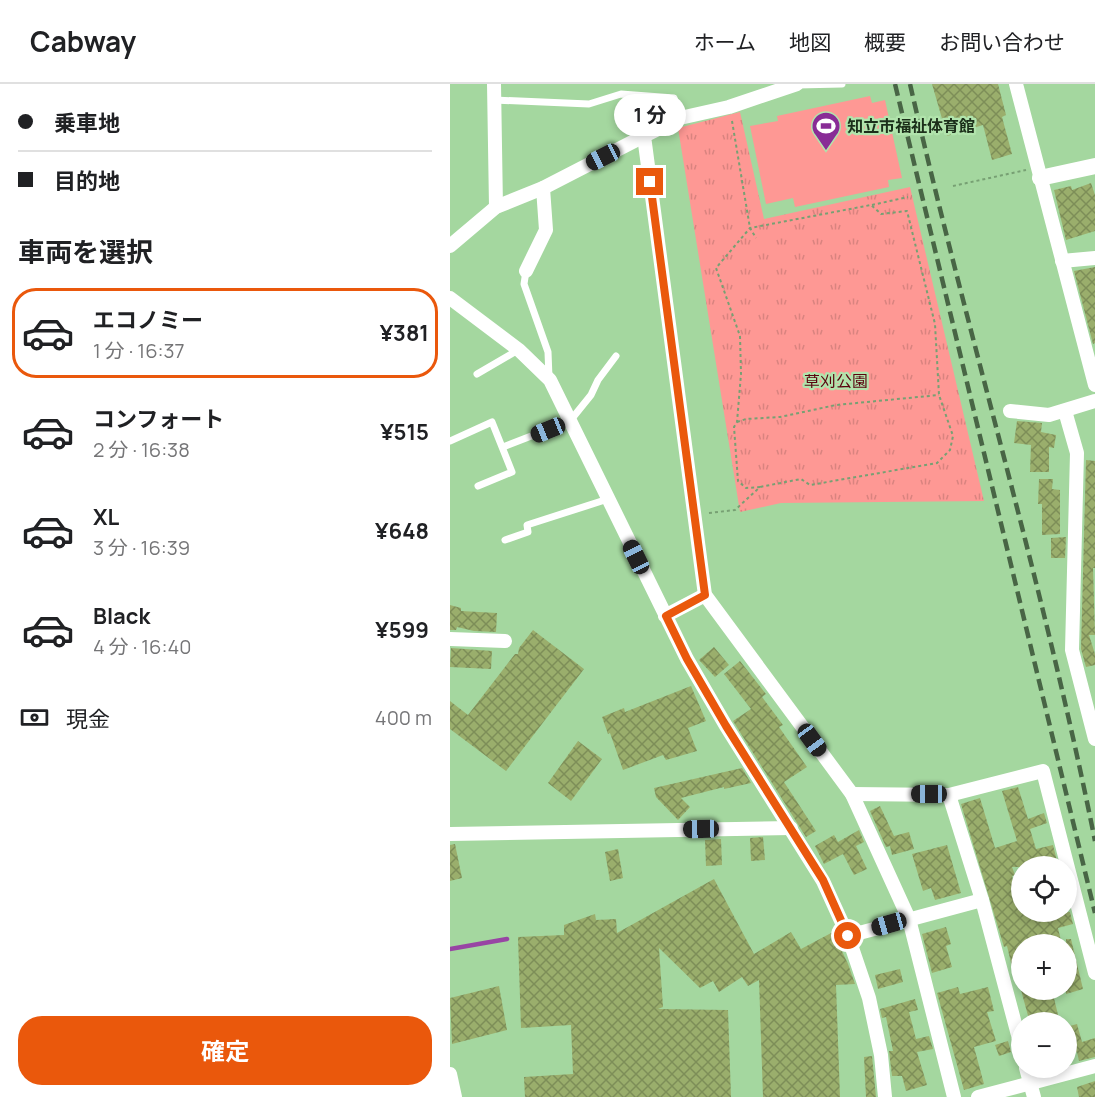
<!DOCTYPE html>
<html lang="ja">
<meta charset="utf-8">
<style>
body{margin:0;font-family:Manrope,"Noto Sans JP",sans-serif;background:#f6f6f6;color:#202124;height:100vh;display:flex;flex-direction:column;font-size:22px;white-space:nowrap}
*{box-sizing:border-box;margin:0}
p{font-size:20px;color:#757577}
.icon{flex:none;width:33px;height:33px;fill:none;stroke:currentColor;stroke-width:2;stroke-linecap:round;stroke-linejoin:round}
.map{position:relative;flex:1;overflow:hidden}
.details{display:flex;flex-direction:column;background:#fff;width:450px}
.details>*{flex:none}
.top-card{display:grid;align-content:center;height:132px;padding:0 18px;background:#fff}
.buttons{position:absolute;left:561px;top:772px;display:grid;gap:12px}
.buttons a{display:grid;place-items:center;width:66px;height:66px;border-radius:50%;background:#fff;box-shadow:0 3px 9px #0003;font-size:30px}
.end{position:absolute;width:27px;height:27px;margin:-14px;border:8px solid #ea580c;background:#fff;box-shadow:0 0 0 3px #fff}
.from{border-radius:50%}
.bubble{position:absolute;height:42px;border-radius:21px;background:#fff;box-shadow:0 3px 9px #0003;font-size:20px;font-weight:700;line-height:42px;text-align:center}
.car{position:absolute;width:18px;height:36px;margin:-18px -9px;border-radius:8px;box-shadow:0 0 4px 2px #0007;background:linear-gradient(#222 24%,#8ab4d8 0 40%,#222 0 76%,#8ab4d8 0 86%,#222 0)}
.top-card b{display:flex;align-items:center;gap:21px;height:57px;font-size:22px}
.top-card b+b{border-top:2px solid #e0e0e0}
.top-card i{width:15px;height:15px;background:#202124}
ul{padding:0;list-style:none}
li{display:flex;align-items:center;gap:18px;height:90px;margin:0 12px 9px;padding:0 6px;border:3px solid transparent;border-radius:24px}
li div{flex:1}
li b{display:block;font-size:22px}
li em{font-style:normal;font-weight:700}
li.selected{border-color:#ea580c}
li>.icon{width:54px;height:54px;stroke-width:1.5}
h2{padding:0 18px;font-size:27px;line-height:72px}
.pay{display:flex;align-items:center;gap:15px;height:66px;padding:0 18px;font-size:22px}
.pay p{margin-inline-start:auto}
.button{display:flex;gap:12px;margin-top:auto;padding:12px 18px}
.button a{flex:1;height:69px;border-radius:24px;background:#ea580c;color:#fff;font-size:24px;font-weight:700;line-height:69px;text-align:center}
header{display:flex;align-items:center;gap:36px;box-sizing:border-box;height:84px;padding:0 30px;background:#fff;border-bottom:2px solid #e0e0e0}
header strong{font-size:28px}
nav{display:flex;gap:33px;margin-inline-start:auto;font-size:21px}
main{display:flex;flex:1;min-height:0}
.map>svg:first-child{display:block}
.grass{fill:#fe9894}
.park{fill:url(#park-tufts)}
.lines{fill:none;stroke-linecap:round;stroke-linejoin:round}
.stream{stroke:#9845a4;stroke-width:4.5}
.building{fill:url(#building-cross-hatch)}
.path{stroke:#77a073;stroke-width:2;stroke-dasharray:3 3;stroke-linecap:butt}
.service{stroke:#fff;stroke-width:7}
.minor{stroke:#fff;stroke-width:14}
.tertiary{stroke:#fff;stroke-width:16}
.rail{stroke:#486545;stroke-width:4.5;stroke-dasharray:12 6;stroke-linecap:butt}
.route{stroke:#ea580c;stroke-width:8}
.labels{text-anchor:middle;stroke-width:4.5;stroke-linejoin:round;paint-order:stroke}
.poi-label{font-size:16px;font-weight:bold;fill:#1c2f1a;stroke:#b1e4ac;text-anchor:start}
.park-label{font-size:16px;fill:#5a030f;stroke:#b1e4ac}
</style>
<header>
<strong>Cabway</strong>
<nav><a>ホーム</a><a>地図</a><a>概要</a><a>お問い合わせ</a></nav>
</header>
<main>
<section class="details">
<div class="top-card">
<b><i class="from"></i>乗車地</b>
<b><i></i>目的地</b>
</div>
<h2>車両を選択</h2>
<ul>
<li class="selected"><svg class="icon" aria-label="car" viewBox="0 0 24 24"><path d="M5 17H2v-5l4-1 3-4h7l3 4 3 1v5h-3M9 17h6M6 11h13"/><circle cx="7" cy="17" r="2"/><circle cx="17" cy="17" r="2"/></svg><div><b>エコノミー</b><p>1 分 · 16:37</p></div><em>¥381</em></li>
<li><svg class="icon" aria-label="car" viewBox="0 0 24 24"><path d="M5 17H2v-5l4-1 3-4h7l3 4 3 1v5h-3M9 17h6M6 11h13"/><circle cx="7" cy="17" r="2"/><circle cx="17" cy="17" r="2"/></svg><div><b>コンフォート</b><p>2 分 · 16:38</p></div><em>¥515</em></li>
<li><svg class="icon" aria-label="car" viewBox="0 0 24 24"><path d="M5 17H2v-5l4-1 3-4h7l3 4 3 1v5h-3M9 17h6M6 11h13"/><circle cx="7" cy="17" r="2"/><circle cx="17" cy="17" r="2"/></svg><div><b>XL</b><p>3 分 · 16:39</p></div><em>¥648</em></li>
<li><svg class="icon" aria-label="car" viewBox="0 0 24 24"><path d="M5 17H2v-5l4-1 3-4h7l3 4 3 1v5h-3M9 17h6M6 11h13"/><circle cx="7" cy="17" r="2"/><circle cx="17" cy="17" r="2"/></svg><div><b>Black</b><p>4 分 · 16:40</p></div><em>¥599</em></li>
</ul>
<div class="pay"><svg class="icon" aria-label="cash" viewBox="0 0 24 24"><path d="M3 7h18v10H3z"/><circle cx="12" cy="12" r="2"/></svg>現金<p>400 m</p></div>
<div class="button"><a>確定</a></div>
</section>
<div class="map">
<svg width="645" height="1013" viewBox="0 0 645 1013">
<defs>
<pattern id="park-tufts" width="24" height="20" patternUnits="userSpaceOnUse" patternTransform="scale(1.5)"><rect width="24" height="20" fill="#fe9894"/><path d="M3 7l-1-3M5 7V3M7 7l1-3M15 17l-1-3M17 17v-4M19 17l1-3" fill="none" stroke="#d9837f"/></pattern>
<pattern id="building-cross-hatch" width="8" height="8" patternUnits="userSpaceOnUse" patternTransform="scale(1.5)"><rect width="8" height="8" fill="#9aae6c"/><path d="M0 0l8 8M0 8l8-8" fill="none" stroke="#7d8e58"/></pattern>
</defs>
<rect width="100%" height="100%" fill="#a4d79f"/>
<path class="grass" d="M420,12L422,19L435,16L452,94L438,96L439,103L345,123L343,114L316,120L300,42L328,37L327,32Z"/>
<path class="park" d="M290,28L314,135L460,103L534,417L331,419L290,428L228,44Z"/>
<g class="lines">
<path class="stream" d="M0,865L57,855"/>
</g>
<g class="building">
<path d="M482,0H548L556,31L552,33L562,70L542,76L533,41L497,52Z"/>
<path d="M641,99L645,111V147L616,156L604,106L621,102L622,106Z"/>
<path d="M645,183V259L643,260L624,187Z"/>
<path d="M567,337L592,339L591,348L606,351L604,364L599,363V388H580L581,361L564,359Z"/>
<path d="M636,376L645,377V484H643L645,551H639L645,570V581L636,583L631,565Z"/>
<path d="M589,395H603L602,405L610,406V450L592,451V420H588Z"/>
<path d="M616,453L615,474H601V454Z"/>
<path d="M0,521L11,524V527L47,529L46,548L24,547L7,543L6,546H0Z"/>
<path d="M83,546L134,585L56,687L0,645V617L18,631L65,570H68L69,564Z"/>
<path d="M264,563L279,581L265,593L249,576Z"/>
<path d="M1,564L42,567L41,585L0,583Z"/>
<path d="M290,577L316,610L312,613L333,641L329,643L357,683L334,698L366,747L356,753L283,637L301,625L274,590Z"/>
<path d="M241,602L256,637L238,644L247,667L216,676L213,671L173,686L160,649L158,650L152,633L174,624L175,628Z"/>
<path d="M128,657L152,675L121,717L98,699Z"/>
<path d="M292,684L301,699L274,705V703L231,714L240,723L228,736L206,713L204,704Z"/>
<path d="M568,703L578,735L594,729L597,739L580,745L586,765L603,761L607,777L587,783H562L565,791L562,792L571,828H620L623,840L608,844L612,861H572V881L562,883L557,862L554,863L511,720L530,714L545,764L567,757L552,707Z"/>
<path d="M430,722L444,752L459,748L464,765L442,771L440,762L436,763L420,727Z"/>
<path d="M409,746L414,758L406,762L417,785L404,791L393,770L374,780L365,762L384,751L388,758Z"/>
<path d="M313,753L315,776L301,777L300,754Z"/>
<path d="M271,755L272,781L256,782L255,756Z"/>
<path d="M5,760L12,794L0,797V761Z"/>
<path d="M497,761L511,809L485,816L481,804L473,807L462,770Z"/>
<path d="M168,765L173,794L160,797L155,768Z"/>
<path d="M264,795L304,870L341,848L351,865L383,848L398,880L405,900L386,901L390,1013H313L309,896L298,902L292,893L269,908L263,897L250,904L209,864L213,923L208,925L278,926L281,1013H75L74,993L123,990L121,941L71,944L68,853L114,851V841L145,830L146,836L166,835L167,849Z"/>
<path d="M496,843L501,860L496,862L502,883L482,889L472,850Z"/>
<path d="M616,855H621L633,905L616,910Z"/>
<path d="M450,885L453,898L428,905L425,891Z"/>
<path d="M49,902L57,946L2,960L0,914Z"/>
<path d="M508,903L510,910L538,903L544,927L537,928L546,957L524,963L534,1000L514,1006L487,909Z"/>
<path d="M571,906H602L610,939H580Z"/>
<path d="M465,915L468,926L459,928L466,955L479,952L483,965L467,968L477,1001L456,1007L452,992H442L439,967H443L436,933L432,934L430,925Z"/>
<path d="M627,940L632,958L645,954V973L629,977L627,968L616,971V943Z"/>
<path d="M558,957L561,968L549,972L545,961Z"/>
<path d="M422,972L426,1013H416L414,973Z"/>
<path d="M645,997V1013H629L627,1003Z"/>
</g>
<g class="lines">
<g class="path">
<path d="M282,37L300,144L306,154"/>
<path d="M503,102L576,86"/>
<path d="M422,121L458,113"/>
<path d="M287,338L296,335L330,333L386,321L489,311"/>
<path d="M259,429L285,426L310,403L296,404L288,397L284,343L287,338L291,290L290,252L266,184L300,144L421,121L431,130L457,127L485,240L489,311L503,352L500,366L487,379L360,401L351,395L310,403"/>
</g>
<g class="service">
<path d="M347,1L392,0"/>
<path d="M44,16L139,20L171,10L224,14L230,34"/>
<path d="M76,187L74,200L98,268L99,294"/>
<path d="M27,290L68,266"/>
<path d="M0,357L42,338L62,388L28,402"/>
<path d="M53,363L120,337L141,311L148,296L166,272"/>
<path d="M55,456L78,448L77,441L158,415"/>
</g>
<g class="minor">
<path d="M44,0L46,123"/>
<path d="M347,0L279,23L230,34L194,52L255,511L402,710L459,835L504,1013"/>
<path d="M566,0L645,301"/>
<path d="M0,162L46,123L93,104L194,52"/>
<path d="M612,177L645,174"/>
<path d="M76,187L96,146L93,104"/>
<path d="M0,214L69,266L100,296L237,575L276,642L373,797L398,852L419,914L431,971L435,1013"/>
<path d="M560,327L599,331L645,317"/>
<path d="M615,327L627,369L622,566L645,655"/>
<path d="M215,532L255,511"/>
<path d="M0,555L55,557"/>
<path d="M402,710L499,711L593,687L645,889"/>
<path d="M499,711L532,816L572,966"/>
<path d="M0,750L341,744"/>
<path d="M398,852L532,816"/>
<path d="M576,984L584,1013"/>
<path d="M0,990L5,1013"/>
<path d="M528,1013L645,982"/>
</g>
<path class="tertiary" d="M590,94L645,82"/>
<g class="rail">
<path d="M445,0L645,829"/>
<path d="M460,0C518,253 594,502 645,757"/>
</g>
</g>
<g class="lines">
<path class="route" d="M200,98L255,511L216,532L237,575L276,642L373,796L398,852"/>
</g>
<defs>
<g id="stadium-pin" transform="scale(1.5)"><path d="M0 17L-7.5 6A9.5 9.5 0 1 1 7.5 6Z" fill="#892c96" stroke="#b1e4ac"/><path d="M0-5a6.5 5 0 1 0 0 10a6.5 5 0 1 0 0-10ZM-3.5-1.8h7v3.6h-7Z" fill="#fff"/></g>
</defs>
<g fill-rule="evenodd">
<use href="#stadium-pin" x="376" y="42"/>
</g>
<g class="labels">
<g class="poi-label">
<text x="397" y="48">知立市福祉体育館</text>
</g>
<g class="park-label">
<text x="386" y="303">草刈公園</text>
</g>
</g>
</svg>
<div class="buttons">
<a><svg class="icon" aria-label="locate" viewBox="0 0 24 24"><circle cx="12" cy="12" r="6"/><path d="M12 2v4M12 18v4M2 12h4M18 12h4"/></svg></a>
<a>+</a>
<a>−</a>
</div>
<i class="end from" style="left:398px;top:852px"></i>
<i class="end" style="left:200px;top:98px"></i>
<div class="bubble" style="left:164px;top:10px;width:72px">1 分</div>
<i class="car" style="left:153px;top:73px;rotate:243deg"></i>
<i class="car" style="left:98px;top:346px;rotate:248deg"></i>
<i class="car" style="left:186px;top:473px;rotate:334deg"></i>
<i class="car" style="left:362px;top:656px;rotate:144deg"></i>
<i class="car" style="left:479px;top:710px;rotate:270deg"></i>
<i class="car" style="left:251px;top:745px;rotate:269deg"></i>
<i class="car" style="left:439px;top:840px;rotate:254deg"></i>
</div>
</main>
